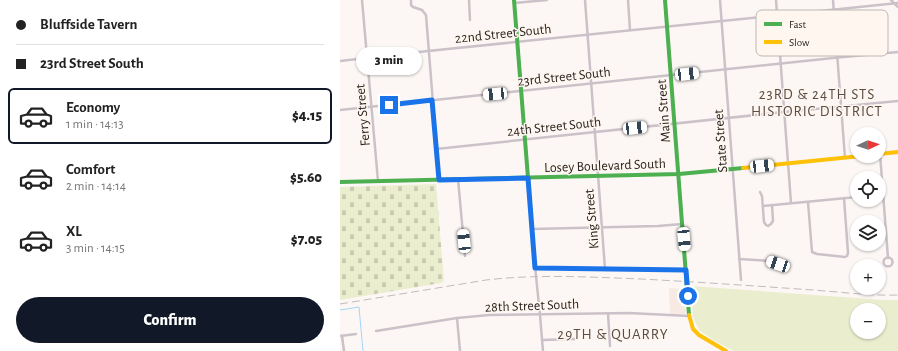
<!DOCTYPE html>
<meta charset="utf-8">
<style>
body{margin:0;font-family:"Alegreya Sans",sans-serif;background:#f2f2f2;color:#222;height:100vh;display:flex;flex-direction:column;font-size:15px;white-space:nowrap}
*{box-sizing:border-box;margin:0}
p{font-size:13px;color:#767676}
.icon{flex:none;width:22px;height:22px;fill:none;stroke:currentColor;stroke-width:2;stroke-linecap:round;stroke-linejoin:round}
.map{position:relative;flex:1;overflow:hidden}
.drawer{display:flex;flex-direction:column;background:#fff;width:340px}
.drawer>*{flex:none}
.guide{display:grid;align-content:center;height:88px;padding:0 16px;background:#fff}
.needle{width:26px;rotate:86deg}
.controls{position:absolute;left:510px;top:127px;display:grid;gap:8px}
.controls a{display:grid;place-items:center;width:36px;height:36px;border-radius:50%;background:#fff;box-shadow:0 1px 3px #0004;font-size:20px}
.end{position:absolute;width:18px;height:18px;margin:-9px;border:5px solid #1a73e8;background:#fff;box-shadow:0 0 0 2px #fff}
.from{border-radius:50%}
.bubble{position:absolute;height:28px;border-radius:14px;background:#fff;box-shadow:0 1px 3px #0004;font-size:13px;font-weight:800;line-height:28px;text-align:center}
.car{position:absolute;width:12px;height:24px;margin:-12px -6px;border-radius:5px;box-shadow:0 0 3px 1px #0007;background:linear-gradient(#fff 24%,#345 0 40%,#fff 0 76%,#345 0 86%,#fff 0)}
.guide b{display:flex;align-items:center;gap:14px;height:38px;font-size:15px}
.guide b+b{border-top:1px solid #e0e0e0}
.guide i{width:10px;height:10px;background:#222}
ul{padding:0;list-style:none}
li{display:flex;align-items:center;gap:12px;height:56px;margin:0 8px 6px;padding:0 8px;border:2px solid transparent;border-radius:6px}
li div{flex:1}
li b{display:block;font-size:15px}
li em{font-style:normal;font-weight:800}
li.selected{border-color:#111827}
li>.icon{width:36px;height:36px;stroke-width:1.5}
.button{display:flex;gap:8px;margin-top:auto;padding:8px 16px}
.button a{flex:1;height:46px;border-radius:24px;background:#111827;color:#fff;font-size:16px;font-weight:800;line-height:46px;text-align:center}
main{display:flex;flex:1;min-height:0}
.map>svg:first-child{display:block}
.built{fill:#f6eae2}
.grass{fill:#eaeece;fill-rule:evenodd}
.cemetery{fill:url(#cemetery-stones)}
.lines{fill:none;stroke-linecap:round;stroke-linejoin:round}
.stream{stroke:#a4d5f4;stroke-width:1}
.street{stroke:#cbc1c8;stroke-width:2.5}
.fast{stroke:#4caf50;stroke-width:4}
.slow{stroke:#ffc107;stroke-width:4}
.rail{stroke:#c0bbbd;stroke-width:1;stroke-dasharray:8 4;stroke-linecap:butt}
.route{stroke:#1a73e8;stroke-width:5}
.labels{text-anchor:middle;stroke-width:3;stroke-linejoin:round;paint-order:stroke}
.street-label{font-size:14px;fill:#2a2521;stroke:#fff6f0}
.neighbourhood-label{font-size:15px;letter-spacing:1px;fill:#594d45;stroke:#fff6f0}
.key{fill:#fff6f0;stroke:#bfb7b2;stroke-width:1}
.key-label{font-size:11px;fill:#2a2521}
</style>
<main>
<section class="drawer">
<div class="guide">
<b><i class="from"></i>Bluffside Tavern</b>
<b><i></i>23rd Street South</b>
</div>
<ul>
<li class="selected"><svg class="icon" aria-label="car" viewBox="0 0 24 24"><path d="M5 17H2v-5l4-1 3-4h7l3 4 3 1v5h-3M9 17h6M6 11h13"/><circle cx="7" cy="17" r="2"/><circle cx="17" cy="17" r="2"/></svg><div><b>Economy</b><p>1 min · 14:13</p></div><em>$4.15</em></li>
<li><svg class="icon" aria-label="car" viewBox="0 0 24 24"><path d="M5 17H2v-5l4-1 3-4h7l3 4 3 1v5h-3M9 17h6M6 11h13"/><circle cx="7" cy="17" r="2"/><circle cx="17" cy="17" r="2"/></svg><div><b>Comfort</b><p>2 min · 14:14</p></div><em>$5.60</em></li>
<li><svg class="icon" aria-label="car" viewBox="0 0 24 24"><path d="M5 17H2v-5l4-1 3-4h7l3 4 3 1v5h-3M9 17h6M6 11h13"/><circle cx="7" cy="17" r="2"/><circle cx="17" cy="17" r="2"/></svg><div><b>XL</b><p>3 min · 14:15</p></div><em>$7.05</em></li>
</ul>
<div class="button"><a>Confirm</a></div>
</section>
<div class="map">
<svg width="558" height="351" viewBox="0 0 558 351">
<defs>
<pattern id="cemetery-stones" width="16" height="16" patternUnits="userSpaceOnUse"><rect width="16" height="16" fill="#eaeece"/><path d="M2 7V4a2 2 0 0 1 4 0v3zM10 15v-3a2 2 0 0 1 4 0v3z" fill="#c9ccb1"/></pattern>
</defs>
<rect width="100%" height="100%" fill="#fcf7f4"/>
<path class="built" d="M329,288L344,289L346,312L345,314H330Z"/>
<path class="grass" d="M351,286L544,300H558V351H394L376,342L359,330L353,317ZM517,310H539V332H517Z"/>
<path class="cemetery" d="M96,184L104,281L101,283L0,300V187Z"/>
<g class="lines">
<path class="stream" d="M0,310L19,307L23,351"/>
<g class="street">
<path d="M22,0L38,181"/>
<path d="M71,0V5L73,7L82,10L86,15L99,179"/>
<path d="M129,0L130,20"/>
<path d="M245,0L265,269"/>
<path d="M288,0L290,30"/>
<path d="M380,0L401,280"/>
<path d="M436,0L451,203"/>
<path d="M493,0L505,158"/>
<path d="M551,0L558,7"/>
<path d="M174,3L207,0"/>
<path d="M0,61L88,51L558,3"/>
<path d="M0,110L493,58L558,52"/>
<path d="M96,149L444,112L558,101"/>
<path d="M540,154L548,258"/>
<path d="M188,178L196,276L200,315L203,351"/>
<path d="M118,179L125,256"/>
<path d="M420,192L422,196L424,222L426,225L428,226L431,224L433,221L432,205"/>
<path d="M468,202L472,252L477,254L505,257L507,256L508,253L504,198"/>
<path d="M423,206L517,197"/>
<path d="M192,229L318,226L342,224"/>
<circle cx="548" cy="262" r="4.5"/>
<path d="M399,259L430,261L438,264"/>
<path d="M195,268L346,270"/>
<path d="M268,313L270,346"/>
<path d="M117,318L120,351"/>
<path d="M36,331L117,318L149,315L289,313L349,316"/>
<path d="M0,336L16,334"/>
<path d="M2,336L4,351"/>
<path d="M203,340L234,339"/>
</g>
<g class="fast">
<path d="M174,0L188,178"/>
<path d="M325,0L349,315"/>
<path d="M0,182L339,174L403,168"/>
</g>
<g class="slow">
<path d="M539,154L558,152"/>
<path d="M403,168L521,156"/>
<path d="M349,315L353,329L359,335L386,351"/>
</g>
<path class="rail" d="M0,304L146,280C197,274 249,277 301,279C358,282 416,286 473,290C501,292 530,296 558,295"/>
</g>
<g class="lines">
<path class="route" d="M49,105L92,100L99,180L188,178L195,268L346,270L348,296"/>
</g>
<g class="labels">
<g class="street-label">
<text transform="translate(163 33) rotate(-6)" y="5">22nd Street South</text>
<text transform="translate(224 76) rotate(-6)" y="5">23rd Street South</text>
<text transform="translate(323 111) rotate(-94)" y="5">Main Street</text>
<text transform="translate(22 115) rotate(-95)" y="5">Ferry Street</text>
<text transform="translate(214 126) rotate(-6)" y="5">24th Street South</text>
<text transform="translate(380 141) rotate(-94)" y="5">State Street</text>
<text transform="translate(265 165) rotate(-2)" y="5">Losey Boulevard South</text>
<text transform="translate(251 219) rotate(-95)" y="5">King Street</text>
<text transform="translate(192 305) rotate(-2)" y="5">28th Street South</text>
</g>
<g class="neighbourhood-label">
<text x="477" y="99">23RD &amp; 24TH STS<tspan x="477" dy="17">HISTORIC DISTRICT</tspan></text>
<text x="273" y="339">29TH &amp; QUARRY</text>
</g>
</g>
<rect x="416" y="10" width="132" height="46" rx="6" class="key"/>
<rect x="424" y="22" width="18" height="4" fill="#4caf50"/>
<rect x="424" y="40" width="18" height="4" fill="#ffc107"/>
<g class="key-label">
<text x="449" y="28">Fast</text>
<text x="449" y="46">Slow</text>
</g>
</svg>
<div class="controls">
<a><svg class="needle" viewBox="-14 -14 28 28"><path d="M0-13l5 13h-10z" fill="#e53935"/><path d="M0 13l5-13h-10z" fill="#767676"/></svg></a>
<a><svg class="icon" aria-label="locate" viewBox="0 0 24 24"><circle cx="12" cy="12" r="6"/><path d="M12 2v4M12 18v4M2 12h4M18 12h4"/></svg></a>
<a><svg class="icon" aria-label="layers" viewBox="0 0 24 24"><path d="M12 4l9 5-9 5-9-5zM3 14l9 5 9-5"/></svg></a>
<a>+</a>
<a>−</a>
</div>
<i class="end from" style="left:348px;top:296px"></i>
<i class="end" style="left:49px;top:105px"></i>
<div class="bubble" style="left:16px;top:47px;width:66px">3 min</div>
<i class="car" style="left:347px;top:74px;rotate:84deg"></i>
<i class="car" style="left:155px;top:94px;rotate:265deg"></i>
<i class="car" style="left:295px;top:128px;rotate:84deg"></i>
<i class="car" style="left:422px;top:166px;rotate:84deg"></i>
<i class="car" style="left:344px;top:239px;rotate:175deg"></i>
<i class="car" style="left:124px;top:241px;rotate:354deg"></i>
<i class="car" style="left:438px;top:264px;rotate:289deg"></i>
</div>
</main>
